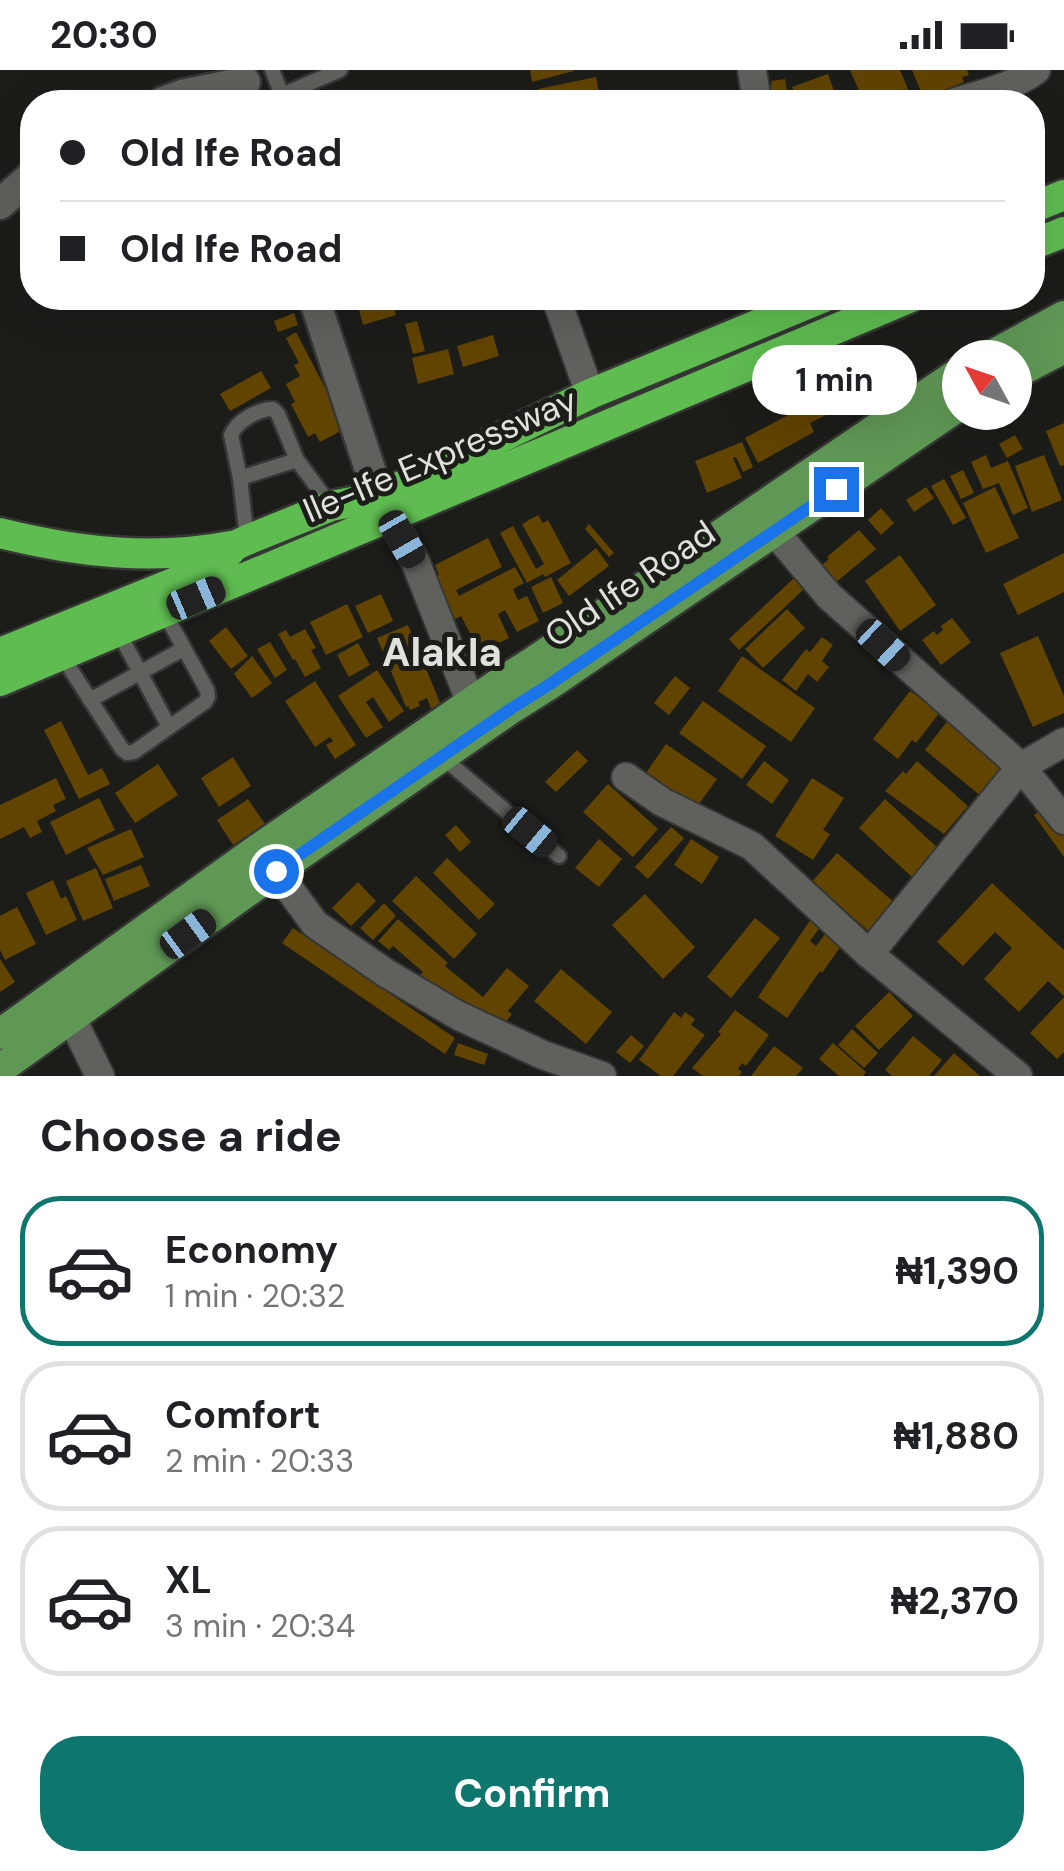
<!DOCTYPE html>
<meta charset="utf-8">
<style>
body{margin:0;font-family:"DM Sans",sans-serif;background:#f6f6f6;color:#202124;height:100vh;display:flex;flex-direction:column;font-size:38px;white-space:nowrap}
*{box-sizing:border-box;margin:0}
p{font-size:32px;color:#757577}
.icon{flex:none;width:55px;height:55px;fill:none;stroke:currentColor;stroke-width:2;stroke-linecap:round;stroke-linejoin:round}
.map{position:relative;height:1006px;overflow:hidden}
.details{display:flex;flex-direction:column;background:#fff;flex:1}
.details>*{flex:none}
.top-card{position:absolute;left:20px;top:20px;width:1025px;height:220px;border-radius:40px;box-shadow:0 10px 40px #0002;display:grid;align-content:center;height:220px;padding:0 40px;background:#fff}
.needle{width:65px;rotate:310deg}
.buttons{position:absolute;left:942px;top:270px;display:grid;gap:20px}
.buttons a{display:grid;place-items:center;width:90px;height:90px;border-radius:50%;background:#fff;box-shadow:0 10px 40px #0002;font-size:50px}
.end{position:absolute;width:45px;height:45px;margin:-22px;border:12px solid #1a73e8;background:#fff;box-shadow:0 0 0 5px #fff}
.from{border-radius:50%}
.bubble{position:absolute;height:70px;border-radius:35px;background:#fff;box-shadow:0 10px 40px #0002;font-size:32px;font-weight:700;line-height:70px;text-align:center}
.car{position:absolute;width:30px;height:60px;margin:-30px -15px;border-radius:12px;box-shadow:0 0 8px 2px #0007;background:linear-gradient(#222 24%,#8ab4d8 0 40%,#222 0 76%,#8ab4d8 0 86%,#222 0)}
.top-card b{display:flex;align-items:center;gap:35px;height:95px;font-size:38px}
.top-card b+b{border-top:2px solid #e0e0e0}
.top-card i{width:25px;height:25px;background:#202124}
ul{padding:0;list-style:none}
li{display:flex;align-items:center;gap:30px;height:150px;margin:0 20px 15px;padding:0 20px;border:5px solid #e0e0e0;border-radius:40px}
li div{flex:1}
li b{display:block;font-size:38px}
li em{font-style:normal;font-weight:700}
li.selected{border-color:#0f766e}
li>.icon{width:90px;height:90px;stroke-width:1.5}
h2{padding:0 40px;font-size:45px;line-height:120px}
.primary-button{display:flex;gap:20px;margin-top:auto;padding:20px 40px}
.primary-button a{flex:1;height:115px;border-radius:40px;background:#0f766e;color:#fff;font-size:40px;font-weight:700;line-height:115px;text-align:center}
.status{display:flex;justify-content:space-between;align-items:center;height:70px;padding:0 50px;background:#fff;direction:ltr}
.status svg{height:28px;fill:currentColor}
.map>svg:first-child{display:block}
.building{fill:#624401}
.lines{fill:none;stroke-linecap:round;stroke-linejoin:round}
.lane-casing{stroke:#363735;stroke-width:19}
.street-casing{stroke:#363735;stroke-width:32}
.secondary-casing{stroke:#363735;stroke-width:35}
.primary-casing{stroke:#363735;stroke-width:35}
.highway-casing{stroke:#363735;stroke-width:35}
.lane{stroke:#60605c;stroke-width:14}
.street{stroke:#60605c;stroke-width:28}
.secondary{stroke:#60605c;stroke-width:30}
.primary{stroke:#5f9755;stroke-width:30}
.highway{stroke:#5fbc51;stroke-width:30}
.route{stroke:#1a73e8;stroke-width:12}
.labels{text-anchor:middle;stroke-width:10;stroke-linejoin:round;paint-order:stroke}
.street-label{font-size:35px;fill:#e0e0dd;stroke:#1c1c19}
.quarter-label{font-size:40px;font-weight:bold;fill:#e0e0dd;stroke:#1c1c19}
</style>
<div class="status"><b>20:30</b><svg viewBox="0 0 49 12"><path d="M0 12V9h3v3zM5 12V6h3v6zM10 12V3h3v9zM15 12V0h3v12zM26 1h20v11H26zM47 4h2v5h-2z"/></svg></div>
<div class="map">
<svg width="1064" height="1006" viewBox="0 0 1064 1006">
<rect width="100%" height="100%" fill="#1c1c19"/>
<g class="building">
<path d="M530,0H574V1L532,12Z"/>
<path d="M850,0H900L909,22L885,32H864Z"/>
<path d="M912,0H967L969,5L962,7L964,12L934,24L932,20L922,24Z"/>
<path d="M828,4L838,32H798L792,17Z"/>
<path d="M596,7L601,32H541L538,19Z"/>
<path d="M785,9L789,32H771L768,16L772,15L771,11Z"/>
<path d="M356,228H391L396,245L363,255Z"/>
<path d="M294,243L298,255L278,262L274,251Z"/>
<path d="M417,251L425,281L413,284L405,254Z"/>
<path d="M296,262L346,358L320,372L315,363L308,367L291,334L295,332L286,314L300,306L294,295L299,293L286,268Z"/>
<path d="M493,265L499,286L463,297L457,276Z"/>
<path d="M448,279L454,304L418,314L412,288Z"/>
<path d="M905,288L912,302L899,309L902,315L882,326L879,321L871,325L866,315L887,304L886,302L897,296L896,293Z"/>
<path d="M834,297L842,315L808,331L801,317L828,304L827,300Z"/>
<path d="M261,301L271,318L230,341L220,324Z"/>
<path d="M823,331L830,343L810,353L814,362L758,393L745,368L801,338L803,341Z"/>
<path d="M1064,353V395L1060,396L1046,361Z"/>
<path d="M1015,365L1023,379L1007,388L999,374Z"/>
<path d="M742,372L753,397L743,402L736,387L733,388L742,408L707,423L695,391Z"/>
<path d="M986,385L991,398L1008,391L1028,438L1013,445L999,413L983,419L971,392Z"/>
<path d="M1044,385L1062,430L1032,442L1015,396Z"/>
<path d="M963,400L974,423L961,429L950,406Z"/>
<path d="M944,409L966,448L953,455L931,416Z"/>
<path d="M926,417L934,428L914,442L906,430Z"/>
<path d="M995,417L1019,468L986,483L963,433Z"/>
<path d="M881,438L894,453L881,465L868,450Z"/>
<path d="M538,445L543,453L548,450L571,493L545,507L543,504L527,513L500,463L513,456L536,499L544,494L522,454Z"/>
<path d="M589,454L614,483L609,487L585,459Z"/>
<path d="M859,460L876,479L835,513L821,496L829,489L827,487Z"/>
<path d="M488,468L502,497L456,520L459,526L515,497L524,513L513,519L518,530L527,526L539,551L517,562L505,540L498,544L509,568L480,583L461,546L455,549L434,508L439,505L435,495Z"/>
<path d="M596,478L609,496L569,526L557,510Z"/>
<path d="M1064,483V522L1018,545L1003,514Z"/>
<path d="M900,485L936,535L900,561L865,511Z"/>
<path d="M551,507L563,533L543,543L531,517Z"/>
<path d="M794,508L804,519L739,580L729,569Z"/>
<path d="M381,524L393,551L368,563L355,536Z"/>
<path d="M347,534L363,567L326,585L310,552Z"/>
<path d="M787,539L805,558L763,598L745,579Z"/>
<path d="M952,548L971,572L941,595L922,570L934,561L937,565L943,560L941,556Z"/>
<path d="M408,555L443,640L433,644L427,628L418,632L420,636L410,640L408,636L406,637L377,568Z"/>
<path d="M226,557L248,586L231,599L209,571Z"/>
<path d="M305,559L316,578L311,580L321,598L305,607L295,589L293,590L278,564L286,560L290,567Z"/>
<path d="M1038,566L1064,626V643L1033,657L1000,583Z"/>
<path d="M822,567L833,575L822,591L829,597L817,612L808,604L796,621L782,610L806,579L810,582Z"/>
<path d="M270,572L287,600L275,608L257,579Z"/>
<path d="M358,573L370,595L349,607L337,585Z"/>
<path d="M252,586L272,613L252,628L234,604Z"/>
<path d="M742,586L815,638L791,672L718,621Z"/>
<path d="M377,600L404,641L389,652L373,627L366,632L383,657L366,668L338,626Z"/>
<path d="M675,606L690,618L669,645L654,633Z"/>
<path d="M315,611L356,675L335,689L326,675L333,671L330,667L315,677L285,631Z"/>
<path d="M910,621L920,628L924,622L944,637L916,673L912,670L898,689L873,669Z"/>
<path d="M703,631L766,676L742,709L679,663Z"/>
<path d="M949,649L983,677L980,681L1003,700L982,727L925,680Z"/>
<path d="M61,651L88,705L102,698L110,714L79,729L44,660Z"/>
<path d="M666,674L717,709L696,738L646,703Z"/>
<path d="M577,680L588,691L556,722L545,712Z"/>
<path d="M233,687L251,716L219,737L201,708Z"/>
<path d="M764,691L789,710L772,734L746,715Z"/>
<path d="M917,691L968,736L944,764L885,721L903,701L906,704Z"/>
<path d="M158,694L178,725L135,753L115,723Z"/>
<path d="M56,708L66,729L53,735L56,741L37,751L42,762L30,768L24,757L0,769V735Z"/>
<path d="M812,708L844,728L823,760L830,764L813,790L775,766Z"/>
<path d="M608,714L658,759L633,787L583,742Z"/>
<path d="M99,728L115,760L66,785L50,752Z"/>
<path d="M248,729L265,754L233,775L217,750Z"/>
<path d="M885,729L940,780L913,808L859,758Z"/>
<path d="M1051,733L1064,751V787L1034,745Z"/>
<path d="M456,755L471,772L460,782L445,765Z"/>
<path d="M671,757L684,768L648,809L635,797Z"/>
<path d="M131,759L144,787L103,805L87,778Z"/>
<path d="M599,769L622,789L599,817L575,798Z"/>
<path d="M691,769L719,787L702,814L674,795Z"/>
<path d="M837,783L896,834L871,863L812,812Z"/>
<path d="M447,788L495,834L479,850L433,803Z"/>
<path d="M141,795L150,816L114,831L105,809Z"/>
<path d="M96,798L113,838L83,851L66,811Z"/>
<path d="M416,806L477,864L454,889L392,831Z"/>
<path d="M53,810L61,829L66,826L77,850L46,865L26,823Z"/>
<path d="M358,812L376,831L351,856L332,838Z"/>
<path d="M992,813L1064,880V926L1048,911L1019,942L984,909L1012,878L995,862L963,896L937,872Z"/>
<path d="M645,824L695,877L663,909L612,855Z"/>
<path d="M384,833L396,846L373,870L360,858Z"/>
<path d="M17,837L36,874L5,890L0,880V846Z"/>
<path d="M755,848L780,868L731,928L707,907Z"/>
<path d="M398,849L448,893L445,896L483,927L507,898L529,916L508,941L512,944L500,959L430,913L420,905L423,902L393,876L389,880L378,871Z"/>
<path d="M811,849L821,856L810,871L816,876L825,864L841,876L822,903L820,901L787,948L758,927Z"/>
<path d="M293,858L455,968L445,984L282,873Z"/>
<path d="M0,889L15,912L0,922Z"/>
<path d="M561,899L612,942L586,974L534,931Z"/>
<path d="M889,922L913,946L879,980L855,956Z"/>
<path d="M1064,927V982L1057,989L1030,963Z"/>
<path d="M735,940L769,965L746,996L742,993L738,999L742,1002L739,1006H703L692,998L721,964L718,962Z"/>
<path d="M674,942L681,948L685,942L695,949L691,955L705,965L673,1006H661L639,990Z"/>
<path d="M852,959L878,983L864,998L838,975Z"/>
<path d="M631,965L644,976L630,993L616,982Z"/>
<path d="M913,966L942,990L929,1006H892L885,1000Z"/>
<path d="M458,973L488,984L484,995L454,985Z"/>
<path d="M833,973L866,1002L863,1006H839L819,989Z"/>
<path d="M774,976L803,998L796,1006H751Z"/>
<path d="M954,983L980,1006H934Z"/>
</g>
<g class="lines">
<g class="lane-casing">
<g id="lane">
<path d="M272,0L282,25"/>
<path d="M273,32L282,25L340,0"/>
<path d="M240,408L297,390"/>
<path d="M247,469L240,408L231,365C237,351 258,339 273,339L278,344L297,390L331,436"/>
<path d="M118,561L169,657"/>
<path d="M62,586L122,679L127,683L134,682L205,632L208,627L207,620L164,542"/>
<path d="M90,630L183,579"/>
<path d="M442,687L559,786"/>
</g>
</g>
<g class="street-casing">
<g id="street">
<path d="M752,0L757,32"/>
<path d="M956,32C982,24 1013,17 1036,0"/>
<path d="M556,228L590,324"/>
<path d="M390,447L415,491L471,633"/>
<path d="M774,461L829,526L1021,697L1064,750"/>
<path d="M626,707L662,732L752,776L869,884L1018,1006"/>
<path d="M276,801L315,854L386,903L459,946L543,985L602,1006"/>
<path d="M869,884L1021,697L1064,672"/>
<path d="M71,947L100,1006"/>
</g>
</g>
<g class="secondary-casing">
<g id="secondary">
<path d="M163,32L182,25L245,12"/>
<path d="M0,134L32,106"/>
<path d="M314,228L379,427"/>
</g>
</g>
<g class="primary-casing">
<g id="primary">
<path d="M987,288L1064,246"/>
<path d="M1015,304L1064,278"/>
<path d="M0,964L258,779L495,616L533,592L960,302"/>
<path d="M0,999L276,801L512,638L550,614L960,335"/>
</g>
</g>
<g class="highway-casing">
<g id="highway">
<path d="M1032,138L1064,125"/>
<path d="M1032,175L1064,162"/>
<path d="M0,463C76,482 153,491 231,476"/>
<path d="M0,583L218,495L234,476L247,470L331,436L379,427L590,324L822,228"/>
<path d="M0,611L909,228"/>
</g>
</g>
<use href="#lane" class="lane"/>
<use href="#street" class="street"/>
<use href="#secondary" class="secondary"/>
<use href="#primary" class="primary"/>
<use href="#highway" class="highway"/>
</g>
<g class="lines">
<path class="route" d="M276,801L512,638L550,614L836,419"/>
</g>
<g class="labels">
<g class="street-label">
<text transform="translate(440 385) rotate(-23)" y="12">Ile-Ife Expressway</text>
<text transform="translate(630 514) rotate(-34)" y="12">Old Ife Road</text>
</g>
<g class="quarter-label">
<text x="442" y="596">AlakIa</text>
</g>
</g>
</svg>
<div class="buttons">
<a><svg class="needle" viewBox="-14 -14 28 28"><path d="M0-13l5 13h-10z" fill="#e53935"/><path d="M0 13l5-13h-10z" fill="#757577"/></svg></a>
</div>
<i class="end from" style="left:276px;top:801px"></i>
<i class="end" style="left:836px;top:419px"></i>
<div class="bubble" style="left:752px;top:275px;width:165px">1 min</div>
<i class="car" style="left:402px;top:469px;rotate:150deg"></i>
<i class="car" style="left:196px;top:528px;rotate:67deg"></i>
<i class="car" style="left:883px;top:575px;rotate:133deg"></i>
<i class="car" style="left:530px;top:762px;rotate:130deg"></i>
<i class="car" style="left:188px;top:864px;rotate:54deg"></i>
<div class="top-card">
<b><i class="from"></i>Old Ife Road</b>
<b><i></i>Old Ife Road</b>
</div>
</div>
<section class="details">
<h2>Choose a ride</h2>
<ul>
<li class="selected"><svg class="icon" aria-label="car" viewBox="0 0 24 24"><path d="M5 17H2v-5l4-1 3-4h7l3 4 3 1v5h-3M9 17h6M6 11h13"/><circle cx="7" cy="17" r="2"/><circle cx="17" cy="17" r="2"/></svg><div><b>Economy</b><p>1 min · 20:32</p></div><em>₦1,390</em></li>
<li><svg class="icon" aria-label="car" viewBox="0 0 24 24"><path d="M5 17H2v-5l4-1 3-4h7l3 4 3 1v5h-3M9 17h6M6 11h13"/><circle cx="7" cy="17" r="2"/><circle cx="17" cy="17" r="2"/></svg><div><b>Comfort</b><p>2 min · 20:33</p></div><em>₦1,880</em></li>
<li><svg class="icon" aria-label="car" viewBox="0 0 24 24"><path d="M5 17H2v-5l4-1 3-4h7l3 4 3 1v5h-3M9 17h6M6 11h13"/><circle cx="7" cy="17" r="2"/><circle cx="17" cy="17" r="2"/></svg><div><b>XL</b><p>3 min · 20:34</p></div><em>₦2,370</em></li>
</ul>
<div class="primary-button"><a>Confirm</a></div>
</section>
